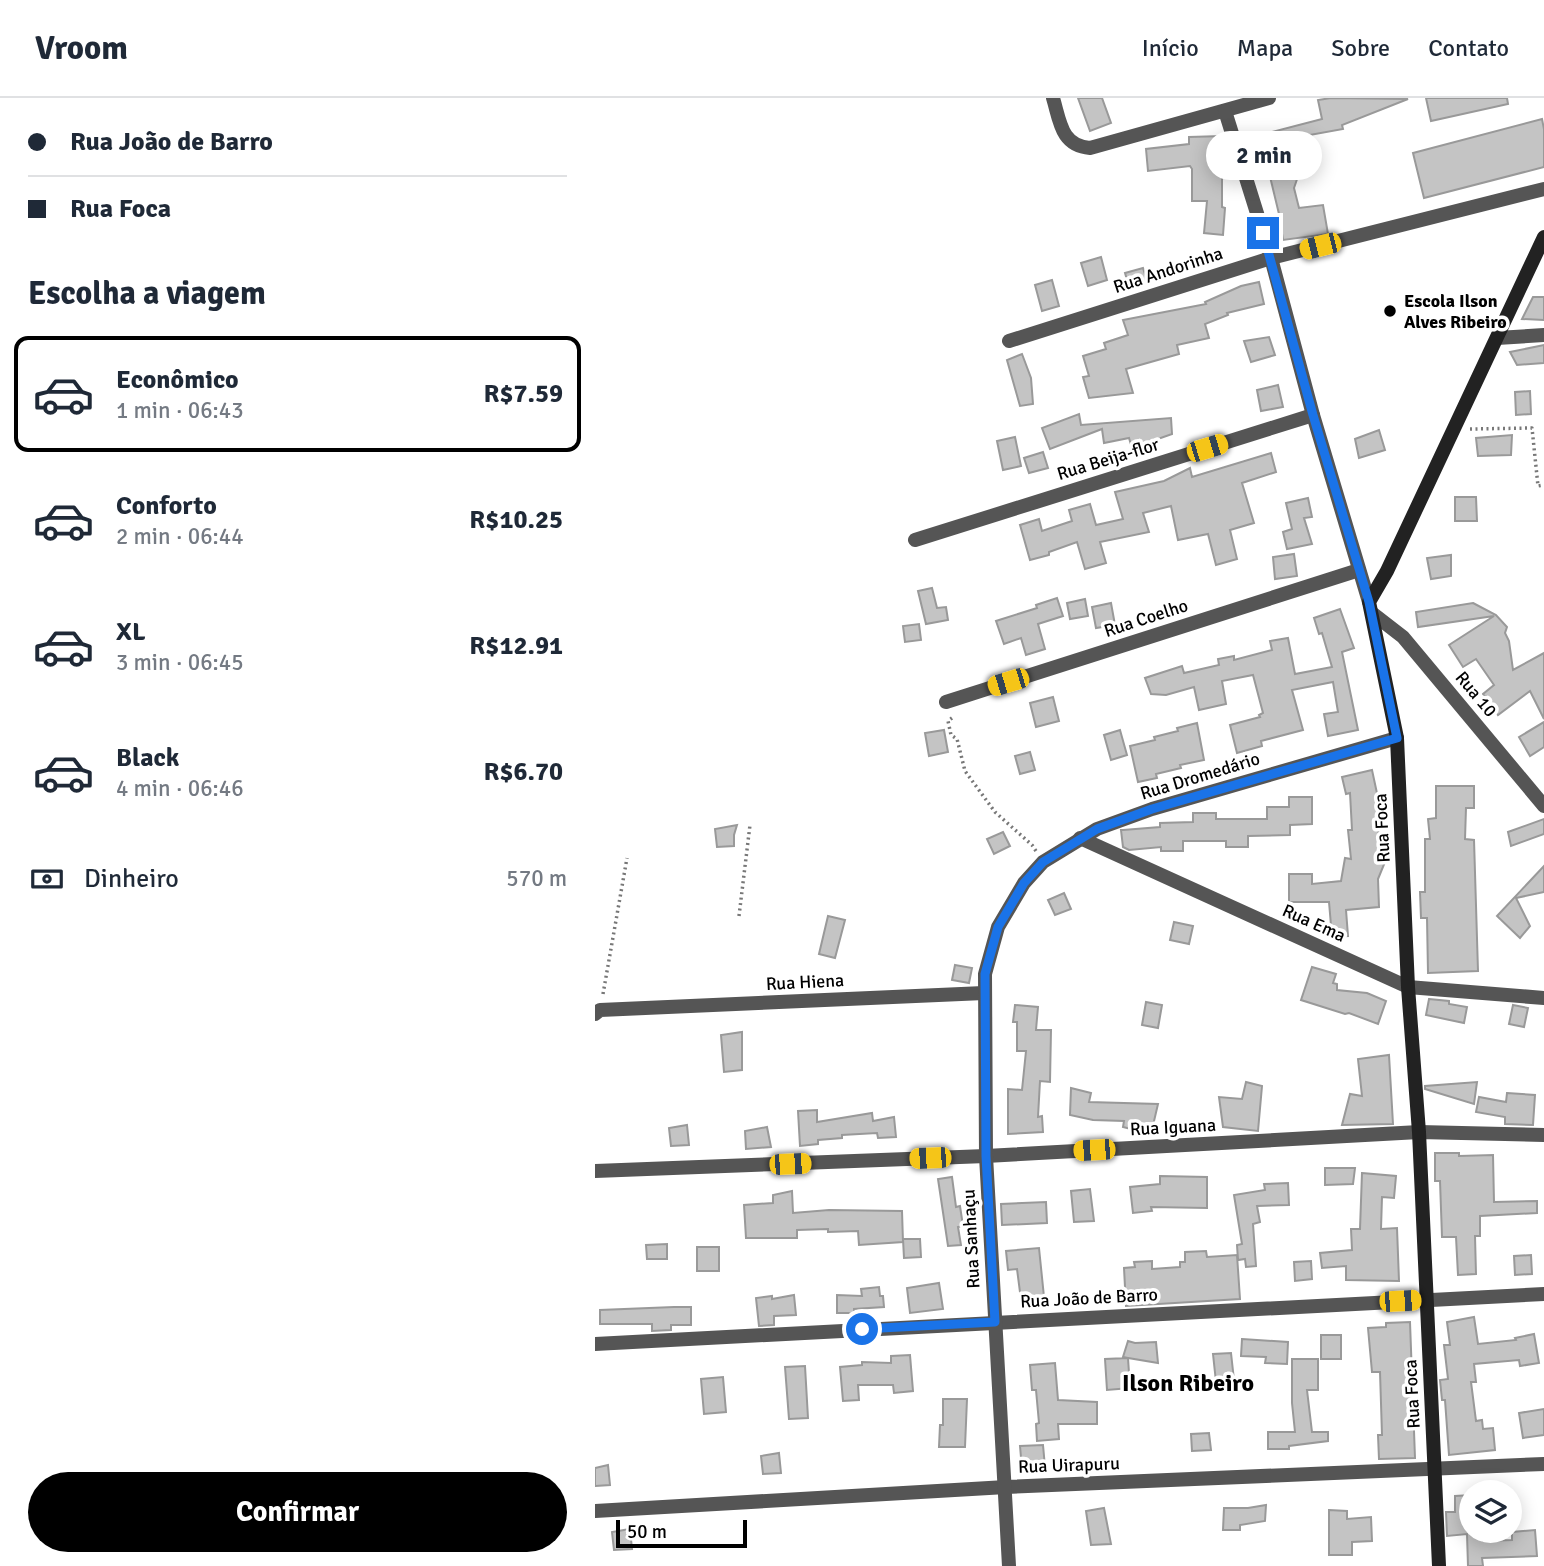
<!DOCTYPE html>
<html lang="pt">
<meta charset="utf-8">
<style>
body{margin:0;font-family:Signika,sans-serif;background:#f6f6f7;color:#1f2937;height:100vh;display:flex;flex-direction:column;font-size:26px;white-space:nowrap}
*{box-sizing:border-box;margin:0}
p{font-size:23px;color:#747a83}
.icon{flex:none;width:38px;height:38px;fill:none;stroke:currentColor;stroke-width:2;stroke-linecap:round;stroke-linejoin:round}
.map{position:relative;flex:1;overflow:hidden}
.side{display:flex;flex-direction:column;background:#fff;width:595px}
.side>*{flex:none}
.top-card{display:grid;align-content:center;height:154px;padding:0 28px;background:#fff}
.tools{position:absolute;left:864px;top:1382px;display:grid;gap:14px}
.tools a{display:grid;place-items:center;width:63px;height:63px;border-radius:50%;background:#fff;box-shadow:0 4px 18px #0003;font-size:35px}
.scale{position:absolute;left:21px;bottom:18px;width:131px;box-sizing:border-box;padding-left:7px;border:4px solid #000;border-top:0;font-size:19px;line-height:24px;white-space:nowrap;color:#000;-webkit-text-stroke:5px #fff;paint-order:stroke}
.end{position:absolute;width:32px;height:32px;margin:-16px;border:9px solid #1a73e8;background:#fff;box-shadow:0 0 0 4px #fff}
.from{border-radius:50%}
.bubble{position:absolute;height:49px;border-radius:24px;background:#fff;box-shadow:0 4px 18px #0003;font-size:23px;font-weight:800;line-height:49px;text-align:center}
.car{position:absolute;width:21px;height:42px;margin:-21px -10px;border-radius:9px;box-shadow:0 0 5px 2px #0007;background:linear-gradient(#f5c518 24%,#345 0 40%,#f5c518 0 76%,#345 0 86%,#f5c518 0)}
.top-card b{display:flex;align-items:center;gap:24px;height:66px;font-size:26px}
.top-card b+b{border-top:2px solid #e0e1e3}
.top-card i{width:18px;height:18px;background:#1f2937}
ul{padding:0;list-style:none}
li{display:flex;align-items:center;gap:21px;height:116px;margin:0 14px 10px;padding:0 14px;border:4px solid transparent;border-radius:14px}
li div{flex:1}
li b{display:block;font-size:26px}
li em{font-style:normal;font-weight:800}
li.on{border-color:#000}
li>.icon{width:63px;height:63px;stroke-width:1.5}
h2{padding:0 28px;font-size:32px;line-height:84px}
.pay{display:flex;align-items:center;gap:18px;height:77px;padding:0 28px;font-size:26px}
.pay p{margin-inline-start:auto}
.cta{display:flex;gap:14px;margin-top:auto;padding:14px 28px}
.cta a{flex:1;height:80px;border-radius:42px;background:#000;color:#fff;font-size:28px;font-weight:800;line-height:80px;text-align:center}
header{display:flex;align-items:center;gap:42px;box-sizing:border-box;height:98px;padding:0 35px;background:#fff;border-bottom:2px solid #e0e1e3}
header strong{font-size:33px}
nav{display:flex;gap:38px;margin-inline-start:auto;font-size:24px}
main{display:flex;flex:1;min-height:0}
.map>svg:first-child{display:block}
.building{fill:#c4c4c4;stroke:#999;stroke-width:2}
.lines{fill:none;stroke-linecap:round;stroke-linejoin:round}
.path{stroke:#777;stroke-width:3.5;stroke-dasharray:2 3.5;stroke-linecap:butt}
.street{stroke:#555;stroke-width:14}
.secondary{stroke:#222;stroke-width:14}
.route{stroke:#1a73e8;stroke-width:9}
.poi-dot{fill:#000;stroke:#fff;stroke-width:2.5}
.labels{text-anchor:middle;stroke-width:7;stroke-linejoin:round;paint-order:stroke}
.street-label{font-size:18px;fill:#000;stroke:#fff}
.poi-label{font-size:18px;font-weight:bold;fill:#000;stroke:#fff;text-anchor:start}
.district-label{font-size:24px;font-weight:bold;fill:#000;stroke:#fff}
</style>
<header>
<strong>Vroom</strong>
<nav><a>Início</a><a>Mapa</a><a>Sobre</a><a>Contato</a></nav>
</header>
<main>
<section class="side">
<div class="top-card">
<b><i class="from"></i>Rua João de Barro</b>
<b><i></i>Rua Foca</b>
</div>
<h2>Escolha a viagem</h2>
<ul>
<li class="on"><svg class="icon" aria-label="car" viewBox="0 0 24 24"><path d="M5 17H2v-5l4-1 3-4h7l3 4 3 1v5h-3M9 17h6M6 11h13"/><circle cx="7" cy="17" r="2"/><circle cx="17" cy="17" r="2"/></svg><div><b>Econômico</b><p>1 min · 06:43</p></div><em>R$7.59</em></li>
<li><svg class="icon" aria-label="car" viewBox="0 0 24 24"><path d="M5 17H2v-5l4-1 3-4h7l3 4 3 1v5h-3M9 17h6M6 11h13"/><circle cx="7" cy="17" r="2"/><circle cx="17" cy="17" r="2"/></svg><div><b>Conforto</b><p>2 min · 06:44</p></div><em>R$10.25</em></li>
<li><svg class="icon" aria-label="car" viewBox="0 0 24 24"><path d="M5 17H2v-5l4-1 3-4h7l3 4 3 1v5h-3M9 17h6M6 11h13"/><circle cx="7" cy="17" r="2"/><circle cx="17" cy="17" r="2"/></svg><div><b>XL</b><p>3 min · 06:45</p></div><em>R$12.91</em></li>
<li><svg class="icon" aria-label="car" viewBox="0 0 24 24"><path d="M5 17H2v-5l4-1 3-4h7l3 4 3 1v5h-3M9 17h6M6 11h13"/><circle cx="7" cy="17" r="2"/><circle cx="17" cy="17" r="2"/></svg><div><b>Black</b><p>4 min · 06:46</p></div><em>R$6.70</em></li>
</ul>
<div class="pay"><svg class="icon" aria-label="cash" viewBox="0 0 24 24"><path d="M3 7h18v10H3z"/><circle cx="12" cy="12" r="2"/></svg>Dinheiro<p>570 m</p></div>
<div class="cta"><a>Confirmar</a></div>
</section>
<div class="map">
<svg width="949" height="1468" viewBox="0 0 949 1468">
<rect width="100%" height="100%" fill="#fff"/>
<g class="building">
<path d="M483,0H507L516,25L495,33Z"/>
<path d="M736,0L813,1L747,27L748,31L709,38L712,52L699,90L704,110L728,107L733,136L688,142L684,116L665,37L727,21L723,2Z"/>
<path d="M831,0H912L913,6L836,23Z"/>
<path d="M947,21L949,31V69L829,100L818,55Z"/>
<path d="M628,38L632,51V69L627,70V109L630,110L628,137L609,135L612,103H597V71L595,68L553,73L551,51L594,46V39Z"/>
<path d="M506,159L512,182L493,188L486,165Z"/>
<path d="M548,170L552,183L534,189L530,175Z"/>
<path d="M457,182L464,208L447,213L440,187Z"/>
<path d="M664,184L669,206L632,215L633,217L610,226L614,240L582,247L584,256L531,271L538,295L494,300L488,279L494,278L488,258L511,251L509,245L533,237L528,222L611,206L610,204L646,188Z"/>
<path d="M938,199H949V222L927,221Z"/>
<path d="M674,239L680,257L656,264L649,243Z"/>
<path d="M949,247V265L922,267L915,254Z"/>
<path d="M427,256L436,280L438,306L425,308L412,262Z"/>
<path d="M683,287L688,309L666,313L662,292Z"/>
<path d="M935,293L936,316L921,317L920,294Z"/>
<path d="M484,316L486,327L576,320L577,336L557,343L560,349L539,357L534,340L509,345L507,331L455,351L447,330Z"/>
<path d="M784,332L790,352L764,360L760,341Z"/>
<path d="M917,337L916,357L883,358L881,340Z"/>
<path d="M420,339L426,368L408,372L402,343Z"/>
<path d="M448,354L453,370L434,375L429,360Z"/>
<path d="M676,355L681,374L647,385L659,425L635,432L642,461L621,467L613,436L583,442L576,408L548,415L554,434L505,444L511,465L490,471L482,444L454,454V457L435,462L425,427L444,421L447,433L477,423L474,412L495,406L501,427L528,421L520,394L569,383L595,370L597,379Z"/>
<path d="M860,399H881L882,423H860Z"/>
<path d="M713,400L717,419L709,420L717,446L692,451L688,434L697,431L691,405Z"/>
<path d="M699,456L702,478L680,481L678,459Z"/>
<path d="M856,457V478L836,481L832,460Z"/>
<path d="M337,490L342,510L351,509L353,522L331,526L323,493Z"/>
<path d="M462,500L468,518L443,526L450,551L431,557L426,540L409,546L401,523L442,510L441,507Z"/>
<path d="M490,501L493,518L475,521L472,505Z"/>
<path d="M516,505L520,527L501,530L497,509Z"/>
<path d="M878,505L901,517L912,529L910,535L914,543L918,572L949,555V621L935,593L903,617L888,596L899,587L881,561L868,569L854,547L899,518L823,529L821,514Z"/>
<path d="M745,511L759,550L747,554L763,632L733,638L729,616L743,614L738,584L697,592L708,632L666,643L667,648L642,655L635,627L665,619L664,617L668,615L658,577L627,583L631,606L604,612L599,589L571,597L556,596L550,580L587,568L589,575L624,567L623,561L639,558V562L677,552L675,543L693,540L700,576L737,569L727,535L724,536L719,520Z"/>
<path d="M324,526L326,542L310,544L308,528Z"/>
<path d="M458,599L464,623L441,629L435,605Z"/>
<path d="M949,624V649L935,658L924,639Z"/>
<path d="M602,625L609,662L585,667L586,670L561,676L562,680L543,684L535,648L560,642L559,639L583,633L582,630Z"/>
<path d="M349,632L353,654L334,658L330,635Z"/>
<path d="M525,632L532,657L516,662L509,637Z"/>
<path d="M435,654L440,672L425,676L420,658Z"/>
<path d="M777,672L783,700H785L786,725L783,726L785,764H790L783,781L784,809L751,812L753,838L737,839L734,804H694V776H717V786L746,783L750,760L756,761L753,732H757L755,695L751,696L747,679Z"/>
<path d="M841,688H879V710H871L870,741L879,742L883,873L833,875L832,820H826L825,794H830V741H835L833,721L841,720Z"/>
<path d="M694,699H717V726L695,727V737L653,738V749H631V743H588V753H566V749L534,752L528,749L526,732H528L565,729V725L598,724V715H621V721H672V709H694Z"/>
<path d="M949,721V736L916,748L913,734Z"/>
<path d="M142,727L139,737V748L122,749L120,731Z"/>
<path d="M408,734L415,748L399,756L392,741Z"/>
<path d="M949,768V794L921,800L935,828L925,840L902,818Z"/>
<path d="M469,795L476,811L460,817L453,802Z"/>
<path d="M233,818L250,822L240,860L224,856Z"/>
<path d="M579,824L598,828L594,846L575,842Z"/>
<path d="M360,867L377,870L374,885L357,882Z"/>
<path d="M717,869L741,876L738,885L742,886V892L772,895L791,903L783,926L754,915L750,916L706,902Z"/>
<path d="M834,901L854,903V906L872,909L869,925L831,917Z"/>
<path d="M551,904L567,907L563,930L547,927Z"/>
<path d="M420,907L443,909L441,932H456L455,984L445,983L443,1019L447,1018L448,1034L413,1036V991L427,992L431,953H422V924H418Z"/>
<path d="M918,907L933,910L929,929L914,926Z"/>
<path d="M147,934V972L129,974L126,937Z"/>
<path d="M794,957L798,1026L747,1027L755,996L767,998L763,961Z"/>
<path d="M651,984L667,988L663,1033L628,1029L624,999L647,1001Z"/>
<path d="M882,984L879,1006L830,991V988Z"/>
<path d="M476,990L496,995L494,1004L563,1006L556,1036L528,1029L529,1023L498,1022L475,1017Z"/>
<path d="M912,995L940,997L938,1027L910,1026V1019L881,1014L884,999L911,1004Z"/>
<path d="M222,1012V1024L277,1015L278,1023L299,1019L301,1039L283,1040L282,1035L247,1037V1040L223,1042V1046L205,1048L203,1013Z"/>
<path d="M92,1027L94,1047L76,1048L74,1030Z"/>
<path d="M172,1029L176,1049L151,1051L150,1033Z"/>
<path d="M840,1055H864V1058L898,1057L899,1104L942,1103V1115L885,1118V1138H880L881,1176L863,1177L861,1139H847L845,1083H840Z"/>
<path d="M730,1070H760L758,1086L730,1087Z"/>
<path d="M767,1075L801,1078L799,1100L787,1099L786,1131L802,1130L804,1183L751,1182V1168L727,1170L725,1155L757,1152L756,1131H765Z"/>
<path d="M565,1078L612,1079V1110L556,1109L557,1113L538,1115L535,1089L565,1086Z"/>
<path d="M357,1079L361,1109L365,1108L368,1128L363,1129L366,1147L353,1148L343,1081Z"/>
<path d="M693,1085L694,1107L662,1108L665,1124L658,1126L661,1168L651,1169L650,1161L643,1162L642,1147L647,1146L639,1097L670,1092L669,1086Z"/>
<path d="M495,1091L499,1123L479,1124L476,1093Z"/>
<path d="M197,1093L198,1115L234,1112L307,1113L308,1144L264,1147L263,1133L233,1134V1131L202,1132V1140H151L149,1107L178,1105V1097Z"/>
<path d="M451,1104L452,1125L407,1127L406,1106Z"/>
<path d="M308,1141H325L326,1159L309,1160Z"/>
<path d="M72,1146V1161H52L51,1147Z"/>
<rect x="102" y="1149" width="22" height="24"/>
<path d="M444,1150L449,1199L426,1202L422,1171L413,1172L411,1153Z"/>
<path d="M611,1153L612,1159L642,1157L645,1201L531,1208L529,1170L540,1169L539,1164L557,1163V1171L585,1169V1164H590V1154Z"/>
<path d="M936,1157L937,1176L920,1177L919,1158Z"/>
<path d="M716,1163L717,1181L700,1183L699,1164Z"/>
<path d="M344,1185L348,1211L315,1215L312,1190Z"/>
<path d="M284,1189L285,1198H288L289,1209L259,1211V1215H242V1197L267,1198L266,1191Z"/>
<path d="M199,1197L201,1217L179,1218V1227L164,1228L161,1200L177,1198V1201Z"/>
<path d="M79,1209H96V1227H76V1232L57,1233V1226H5V1212Z"/>
<path d="M879,1219L883,1246L921,1242L920,1240L939,1236L944,1265L925,1268L924,1262L879,1266L881,1284H876L881,1323L887,1322L888,1331L898,1330L900,1352L854,1357L850,1302H847L845,1282L853,1281L849,1247H855L852,1224Z"/>
<path d="M815,1224L820,1360L784,1361L783,1337H787L785,1274H777L773,1230L791,1229V1225Z"/>
<rect x="726" y="1237" width="20" height="24"/>
<path d="M647,1241L693,1244L692,1266L670,1265L671,1259L646,1258Z"/>
<path d="M533,1243L540,1245L561,1244L563,1265L533,1260L535,1290L512,1292L510,1261L533,1260L528,1259Z"/>
<path d="M636,1255L639,1282L621,1284L618,1256Z"/>
<path d="M315,1257L318,1293L299,1295L298,1287H263L264,1302L248,1303L245,1269L267,1267V1264L296,1265V1258Z"/>
<path d="M697,1261H723V1292H712L717,1334H733V1343L694,1348V1351H673V1334H700L697,1305Z"/>
<path d="M460,1265L463,1302L502,1304V1326H463L464,1341L442,1343L441,1326L444,1325L441,1292H437L435,1267Z"/>
<path d="M210,1268L213,1320L194,1321L190,1269Z"/>
<path d="M128,1279L131,1314L109,1316L106,1281Z"/>
<path d="M348,1301H372L370,1349H344L345,1327H348Z"/>
<path d="M949,1311V1337L928,1340L924,1315Z"/>
<path d="M614,1335L616,1352L597,1353L596,1336Z"/>
<path d="M448,1347L450,1369L427,1371L425,1348Z"/>
<path d="M184,1355L186,1375L168,1376L166,1358Z"/>
<path d="M13,1367L15,1387L0,1388V1370Z"/>
<path d="M877,1397V1433H887L888,1443L917,1442V1434L940,1432L942,1458L887,1460L888,1468H873L872,1436L852,1438L851,1414H860V1398Z"/>
<path d="M671,1407L670,1423L645,1427V1432H628L629,1410H653Z"/>
<path d="M509,1410L516,1446L496,1447L491,1413Z"/>
<path d="M734,1412L752,1413V1421L776,1419L777,1443L757,1444V1457H734Z"/>
<path d="M35,1431L37,1451L19,1452L17,1434Z"/>
</g>
<g class="lines">
<g class="path">
<path d="M875,331L937,330L943,388L949,387"/>
<path d="M357,620L353,623L356,637L362,641L370,673L400,714L437,747L441,753"/>
<path d="M144,818L155,727"/>
<path d="M8,896L32,760"/>
</g>
<g class="street">
<path d="M458,0C465,23 466,48 495,50L674,0"/>
<path d="M630,13L676,160L718,317L774,504"/>
<path d="M902,240L949,237"/>
<path d="M414,243L676,160L949,91"/>
<path d="M320,442L718,317"/>
<path d="M777,515L808,539L949,708"/>
<path d="M351,604L764,472"/>
<path d="M485,740L813,889L949,900"/>
<path d="M0,916L5,912L389,895"/>
<path d="M0,1073L391,1058L824,1034L949,1037"/>
<path d="M0,1246L949,1196"/>
<path d="M0,1413L411,1389L949,1366"/>
<path d="M414,1468L391,1058L390,876L403,829L429,785L448,764L502,731L557,711L802,640"/>
</g>
<path class="secondary" d="M844,1468L824,1034L813,889L802,640L774,504L792,473L949,139"/>
</g>
<g class="lines">
<path class="route" d="M267,1231L400,1224L391,1058L390,876L403,829L429,785L448,764L502,731L557,711L802,640L774,504L718,317L668,135"/>
</g>
<circle class="poi-dot" cx="795" cy="213" r="7"/>
<g class="labels">
<g class="street-label">
<text transform="translate(573 172) rotate(-18)" y="6">Rua Andorinha</text>
<text transform="translate(513 361) rotate(-17)" y="6">Rua Beija-flor</text>
<text transform="translate(551 520) rotate(-18)" y="6">Rua Coelho</text>
<text transform="translate(881 596) rotate(50)" y="6">Rua 10</text>
<text transform="translate(605 678) rotate(-17)" y="6">Rua Dromedário</text>
<text transform="translate(787 730) rotate(-93)" y="6">Rua Foca</text>
<text transform="translate(719 825) rotate(24)" y="6">Rua Ema</text>
<text transform="translate(210 884) rotate(-3)" y="6">Rua Hiena</text>
<text transform="translate(578 1029) rotate(-3)" y="6">Rua Iguana</text>
<text transform="translate(376 1141) rotate(-93)" y="6">Rua Sanhaçu</text>
<text transform="translate(494 1200) rotate(-3)" y="6">Rua João de Barro</text>
<text transform="translate(817 1296) rotate(-93)" y="6">Rua Foca</text>
<text transform="translate(474 1367) rotate(-2)" y="6">Rua Uirapuru</text>
</g>
<g class="poi-label">
<text x="809" y="209">Escola Ilson<tspan x="809" dy="21">Alves Ribeiro</tspan></text>
</g>
<g class="district-label">
<text x="593" y="1293">Ilson Ribeiro</text>
</g>
</g>
</svg>
<div class="tools">
<a><svg class="icon" aria-label="layers" viewBox="0 0 24 24"><path d="M12 4l9 5-9 5-9-5zM3 14l9 5 9-5"/></svg></a>
</div>
<div class="scale">50 m</div>
<i class="end from" style="left:267px;top:1231px"></i>
<i class="end" style="left:668px;top:135px"></i>
<div class="bubble" style="left:611px;top:33px;width:116px">2 min</div>
<i class="car" style="left:725px;top:148px;rotate:256deg"></i>
<i class="car" style="left:612px;top:350px;rotate:73deg"></i>
<i class="car" style="left:413px;top:584px;rotate:253deg"></i>
<i class="car" style="left:499px;top:1052px;rotate:267deg"></i>
<i class="car" style="left:335px;top:1060px;rotate:268deg"></i>
<i class="car" style="left:195px;top:1066px;rotate:88deg"></i>
<i class="car" style="left:805px;top:1203px;rotate:87deg"></i>
</div>
</main>
